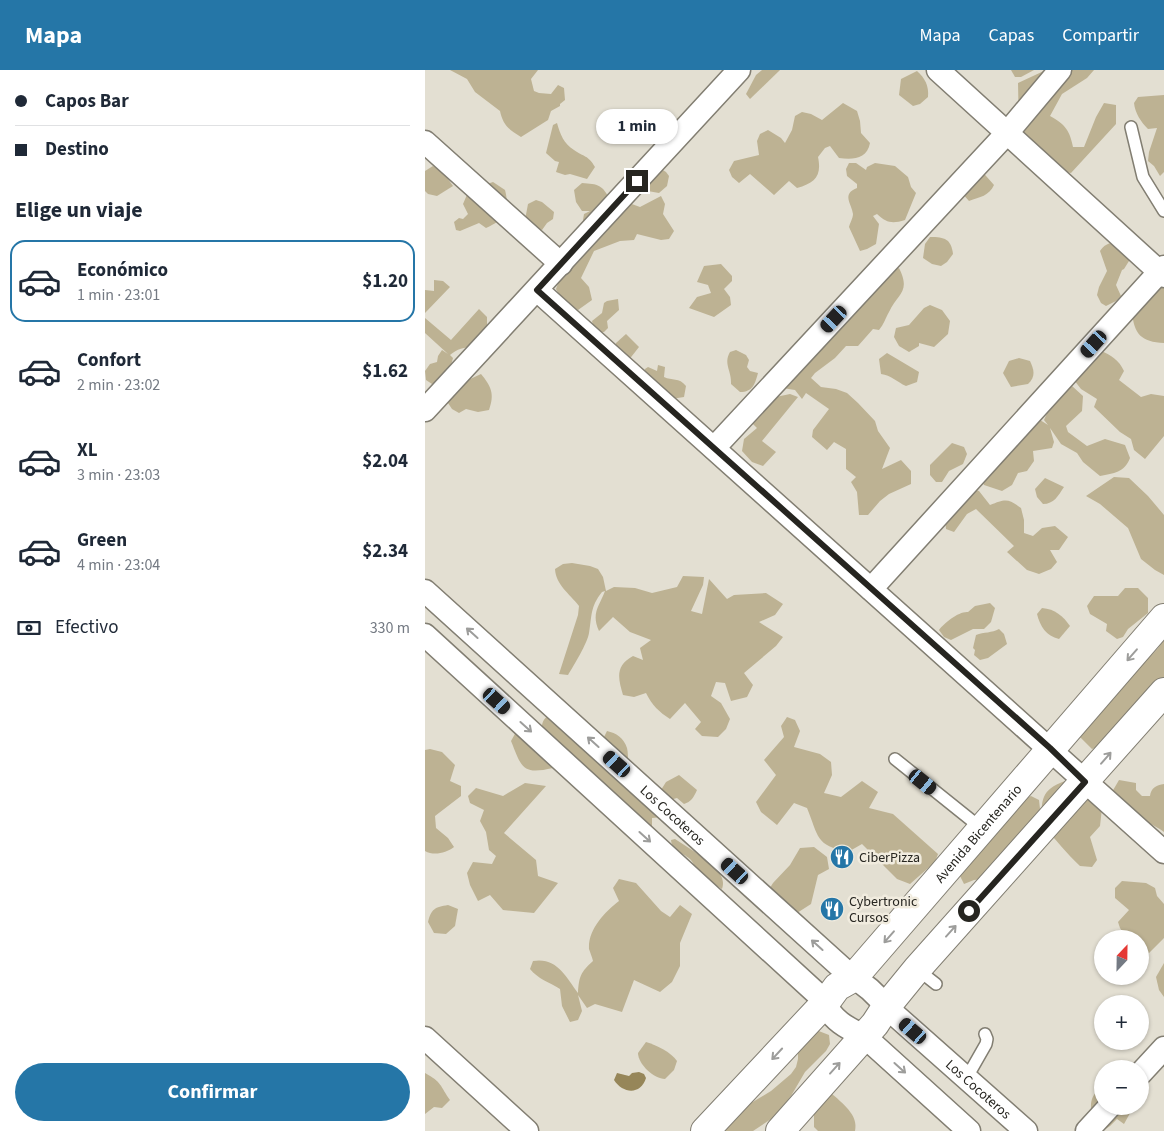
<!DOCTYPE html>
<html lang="es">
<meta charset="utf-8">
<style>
body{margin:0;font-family:"Source Sans 3",sans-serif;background:#f2f2f3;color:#1f2937;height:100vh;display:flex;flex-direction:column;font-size:19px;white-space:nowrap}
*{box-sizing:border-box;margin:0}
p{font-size:16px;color:#747a83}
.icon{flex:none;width:28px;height:28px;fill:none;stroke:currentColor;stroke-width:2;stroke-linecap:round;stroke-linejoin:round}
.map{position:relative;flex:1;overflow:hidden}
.drawer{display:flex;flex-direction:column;background:#fff;width:425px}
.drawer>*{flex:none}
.guide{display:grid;align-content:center;height:110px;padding:0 15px;background:#fff}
.needle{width:32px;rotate:22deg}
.controls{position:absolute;left:669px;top:860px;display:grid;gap:10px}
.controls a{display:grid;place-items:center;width:55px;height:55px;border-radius:50%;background:#fff;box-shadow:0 1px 4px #0004;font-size:25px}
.end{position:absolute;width:22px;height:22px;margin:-11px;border:6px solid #262520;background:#fff;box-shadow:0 0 0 2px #fff}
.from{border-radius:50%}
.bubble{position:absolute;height:35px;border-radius:18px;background:#fff;box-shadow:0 1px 4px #0004;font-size:16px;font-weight:700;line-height:35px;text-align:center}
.car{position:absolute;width:15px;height:30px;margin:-15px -8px;border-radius:6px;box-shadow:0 0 4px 1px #0007;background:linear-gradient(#222 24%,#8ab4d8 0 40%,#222 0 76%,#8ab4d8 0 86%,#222 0)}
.guide b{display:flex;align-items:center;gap:18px;height:48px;font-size:19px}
.guide b+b{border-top:1px solid #e0e1e3}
.guide i{width:12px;height:12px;background:#1f2937}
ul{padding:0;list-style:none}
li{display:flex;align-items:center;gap:15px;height:82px;margin:0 10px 8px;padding:0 5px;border:2px solid transparent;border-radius:15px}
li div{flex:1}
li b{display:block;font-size:19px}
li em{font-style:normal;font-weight:700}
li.current{border-color:#2576a7}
li>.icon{width:45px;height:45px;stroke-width:1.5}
h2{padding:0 15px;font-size:22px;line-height:60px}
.pay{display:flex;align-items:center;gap:12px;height:55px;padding:0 15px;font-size:19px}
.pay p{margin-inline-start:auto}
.button{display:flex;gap:10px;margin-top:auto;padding:10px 15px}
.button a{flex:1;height:58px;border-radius:30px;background:#2576a7;color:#fff;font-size:20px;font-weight:700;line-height:58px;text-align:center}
header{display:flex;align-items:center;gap:30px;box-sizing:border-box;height:70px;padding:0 25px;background:#2576a7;color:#fff}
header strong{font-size:24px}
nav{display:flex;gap:28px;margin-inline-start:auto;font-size:18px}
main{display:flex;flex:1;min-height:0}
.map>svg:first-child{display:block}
.green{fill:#bdb293}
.water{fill:#968659}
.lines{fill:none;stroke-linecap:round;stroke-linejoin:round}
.lane-casing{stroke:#827e72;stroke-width:14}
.street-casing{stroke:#827e72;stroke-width:25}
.secondary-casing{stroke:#827e72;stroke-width:30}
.lane{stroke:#fff;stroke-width:11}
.street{stroke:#fff;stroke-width:22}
.secondary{stroke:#fff;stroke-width:28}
.oneway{stroke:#9d9d9b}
.route{stroke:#262520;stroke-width:6}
.labels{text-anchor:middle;stroke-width:5;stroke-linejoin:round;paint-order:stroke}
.street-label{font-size:14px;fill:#262520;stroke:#f1ecdf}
.poi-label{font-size:14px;fill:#262520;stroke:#f1ecdf;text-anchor:start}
</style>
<header>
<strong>Mapa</strong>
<nav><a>Mapa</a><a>Capas</a><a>Compartir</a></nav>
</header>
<main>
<section class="drawer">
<div class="guide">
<b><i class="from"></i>Capos Bar</b>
<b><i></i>Destino</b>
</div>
<h2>Elige un viaje</h2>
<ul>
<li class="current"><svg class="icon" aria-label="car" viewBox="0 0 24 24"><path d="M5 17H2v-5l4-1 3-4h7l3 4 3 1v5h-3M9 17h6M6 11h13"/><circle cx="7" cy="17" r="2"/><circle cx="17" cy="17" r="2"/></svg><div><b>Económico</b><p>1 min · 23:01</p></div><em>$1.20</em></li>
<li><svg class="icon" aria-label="car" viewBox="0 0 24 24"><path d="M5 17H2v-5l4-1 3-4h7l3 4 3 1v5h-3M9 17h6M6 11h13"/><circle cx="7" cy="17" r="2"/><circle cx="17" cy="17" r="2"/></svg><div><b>Confort</b><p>2 min · 23:02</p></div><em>$1.62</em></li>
<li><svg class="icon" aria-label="car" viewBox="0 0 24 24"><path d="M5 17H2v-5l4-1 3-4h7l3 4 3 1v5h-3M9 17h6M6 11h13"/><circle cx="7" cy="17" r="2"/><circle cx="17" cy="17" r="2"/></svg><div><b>XL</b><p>3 min · 23:03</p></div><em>$2.04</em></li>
<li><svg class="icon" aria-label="car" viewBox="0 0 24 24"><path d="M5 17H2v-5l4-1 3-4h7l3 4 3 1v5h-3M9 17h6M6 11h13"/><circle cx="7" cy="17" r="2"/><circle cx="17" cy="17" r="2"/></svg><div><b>Green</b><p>4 min · 23:04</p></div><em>$2.34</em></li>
</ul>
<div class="pay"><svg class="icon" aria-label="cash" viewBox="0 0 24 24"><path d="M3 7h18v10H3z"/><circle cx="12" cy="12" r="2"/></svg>Efectivo<p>330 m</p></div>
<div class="button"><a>Confirmar</a></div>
</section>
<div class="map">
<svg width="739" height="1061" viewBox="0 0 739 1061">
<rect width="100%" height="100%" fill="#e3dfd2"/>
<g class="green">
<path d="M25,0H113L106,9L109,21L114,23L126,24L133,15L139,18L140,30L135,34V36L126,41L123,50L96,67C84,60 78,55 75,41L50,22L42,9Z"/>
<path d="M337,0H355L325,29L321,24L331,5Z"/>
<path d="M586,0H609L596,7H590Z"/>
<path d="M621,0H669L662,8L637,24L625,46C640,54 645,61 648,77H659L671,47L679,33L691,35V54L646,103L636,101L594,60L593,13Z"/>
<path d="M492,1C500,8 504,16 503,27L495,34L488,36L474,25L476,9Z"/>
<path d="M739,25V102L735,106L729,96L723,91L724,82L732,58L723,59C716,52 710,43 709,33L713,27Z"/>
<path d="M418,33L432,41L435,51L436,63L445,73C442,89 428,90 414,88L405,76L400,78L393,87C397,106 390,113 372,118L364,111L349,125L325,104L314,113L307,107L304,100L309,91L334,85L332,71L335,64L343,60L356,68L360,73L367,60L370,46L377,42L386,44L397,50Z"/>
<path d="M132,53C135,64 139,74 149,80C159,87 163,85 170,97L162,109L145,104L140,105L131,102L134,92L130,91L121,83L128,55Z"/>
<path d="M424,93H431L441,100L442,97L450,93L470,96L483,107L486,117L491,123L480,150C467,154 462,153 452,144L448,146L454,154L451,174L442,179L435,181L424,157C425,153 428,148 428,144C427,134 416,124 432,118V114L422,106L421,99Z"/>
<path d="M8,96L18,102L28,116L12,126L3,124L0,121V101Z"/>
<path d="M233,97L241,102L244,106L242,116L234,123L217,120Z"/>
<path d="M554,98L569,115C564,126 555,127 544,131L536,122Z"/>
<path d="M68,112L80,120C85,139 80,150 61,158L54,153L35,161L31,160L29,152L34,148L38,149L43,144L38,134L44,120Z"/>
<path d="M157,113C173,114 178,115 185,130L204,133L215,137L236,126L240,134L238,144L249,161L244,169L236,170L212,164L209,170L195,171L169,181L156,208L164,217L167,230L153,240L139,234L131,219L136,205L129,176L148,174L160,162L158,150L159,144L165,141H157L151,132L149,120Z"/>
<path d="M111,130L117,132L129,142L128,149L122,153L117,160L106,157L100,150L103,134Z"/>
<path d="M505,167C520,167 526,169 528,184L522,192L516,196L507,194L498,188L500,174Z"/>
<path d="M691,172L703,183L704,191L699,199L697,200L691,215L696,226L691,231L681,236L676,233L672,225L674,217L682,201L675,181C679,175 683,173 691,172Z"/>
<path d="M296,194L307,206V211L299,219L305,227L306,235L289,247L264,238L272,227L286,223L283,215L272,212L279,196Z"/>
<path d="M474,198C486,222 473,223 464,242C460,249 459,254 454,260L448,259L433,276H421L410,288L390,303L386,308L396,317L411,319L422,323L433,333L450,351L453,361L465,378L457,399L476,390L486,401V414L464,424L455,431L443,445H434L432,422L426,412L431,407L421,399V379L409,372L402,380L387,367L388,360L404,339L381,323L377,329L370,320L351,317L464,201Z"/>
<path d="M739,202V273C716,272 709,264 707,242Z"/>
<path d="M9,210L18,211L25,217L0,243V220L9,221Z"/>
<path d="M193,229L194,240L182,251L183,258L179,262H172L168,255L167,251L177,243L179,233L182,231Z"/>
<path d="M505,235L517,240L525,251L523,264L509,277L494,273V276L484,282L474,276L469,267L471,258L484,255L499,238Z"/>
<path d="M54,239L62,247V257L49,277C39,277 32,279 25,285L28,288C26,299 17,309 7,314L1,310L0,301L5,294L12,292L13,286L17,280L23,284L0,263V248L26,270Z"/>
<path d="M201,264L214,277L203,291L189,280L191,273Z"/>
<path d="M311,280L321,285L324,290L322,297L325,301L333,303C330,314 328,322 315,322L306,314C307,301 298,294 305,282Z"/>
<path d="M676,281C686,285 694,290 699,301L694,310L716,327L726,324L739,326V366L720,389L709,380L706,369L695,362L669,337L672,329L656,319L649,310Z"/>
<path d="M462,283L494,302L492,312L481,316C472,312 466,305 456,304L454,289Z"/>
<path d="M594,288L605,291C609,300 611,306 603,314L586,317L578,303L584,291Z"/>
<path d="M233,295L240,297L239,307C247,311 254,307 261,316L259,327L246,329L218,303L220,299L223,297L232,301Z"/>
<path d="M56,304C66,316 70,324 64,340L53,342L41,339L34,343L27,339L21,330L41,311Z"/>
<path d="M635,314L647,316L658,326L657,341L641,356L643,362L662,376L680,369L700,375L705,388C699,403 689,403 675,406L658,392L652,383L636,374L625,358L629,372L627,378L608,381L609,391L602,401L593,403L587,415L577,421L559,415L554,404L602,351L615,350L623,355L619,350Z"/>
<path d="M365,324L373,327L337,371L351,382L338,396L327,392L317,381L319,369L332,358L326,352L351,327Z"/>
<path d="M527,373L539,377L542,384L538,394L524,401L517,412H511L505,405V395Z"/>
<path d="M689,407L704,408L723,426L739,445V505L730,500L716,489L703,458L675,434L661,426Z"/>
<path d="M620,408L639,417C633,426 629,434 618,434L612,427L610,419Z"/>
<path d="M543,418L554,421L565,435C580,429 583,428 596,438L599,450V463L608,466L617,458L630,456L643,467L634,480H625L632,492L626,499L614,504L602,500L582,482L589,476L551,439L542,444L529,462L521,459L520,449Z"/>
<path d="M147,493L165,496L173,499L178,507L181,521L189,517L210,518L227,523L252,517L258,506L279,507L278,515L266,541L277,544L284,509L302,529L309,525L341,523L358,534L350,545L334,552L358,567L351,576L319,603L328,615L322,627L306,631L300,613L291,612L286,626L296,633L305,649L301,659L293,667L277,666L270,659L276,652L260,633L245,649C234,642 227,635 221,623L209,627L198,625C193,608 190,596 208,586L218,590L215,578L226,570L205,562L188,547L174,561C166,543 174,537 180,521L177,522C165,537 167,546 164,563C163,572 148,597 143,605L134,604L153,545L154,536C144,523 131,515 130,499L138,494Z"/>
<path d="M700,518H713L723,528V543L703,559L698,567L692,569L681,561L682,554L665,544L662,536L669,526H693Z"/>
<path d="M565,533L570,538L566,552L559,559H548L526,570L519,567L514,560C519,553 534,541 543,542L550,536Z"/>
<path d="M617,538C630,539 638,546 645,556L634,569C621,566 615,556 612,544Z"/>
<path d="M574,559L579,564L582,574L563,588L555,590L549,585L550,580L548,578L551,565C559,562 567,563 574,559Z"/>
<path d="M739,569V613L684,673L667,679L655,667L657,650C673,634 688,616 705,602C718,591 731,585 739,569Z"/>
<path d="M128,643L178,669L182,661C191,663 199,668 202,678C203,682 203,688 203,693C207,716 215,738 238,747L227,748V757L221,764L117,664C116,652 118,648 128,643Z"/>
<path d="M362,647L370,650L375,661L369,677L395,684L406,692L407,705L399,723L416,727L437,711L453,722L444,738L468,744L513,784L510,792L485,814L472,809L437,774L423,782C390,775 394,767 382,738L369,733L352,755L336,742L331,732L351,705L339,690L359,667L356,656Z"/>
<path d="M91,662L126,687L128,698C97,705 97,698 86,671Z"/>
<path d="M5,679L17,682L30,695L25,711L36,716V726L10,746L11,758L23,768L29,777C21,783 9,786 0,781V680Z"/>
<path d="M254,705L272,720C269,727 266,732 259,734L252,728L245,730L236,720L241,712Z"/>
<path d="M694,710L711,713V720L717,726H725C726,718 731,715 739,714V762C729,754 717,752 710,740L702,739L687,722Z"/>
<path d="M640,711L659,717L677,738L675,756L665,767L672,790L667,797L655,796C641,783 630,768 616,754C617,730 615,720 640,711Z"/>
<path d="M100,713L121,716L79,763L111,790L113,806L133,813L109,843L78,840L65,825L53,831L45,815L42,803L48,792L67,794L71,786L64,780L61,762L55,751L59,740L45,733L43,726L51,718L78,726Z"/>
<path d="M606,726L614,730L615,739L611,746L558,809L549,810L539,814L535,806L537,798L587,734Z"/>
<path d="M250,769L270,782L280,790H282C289,797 302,807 297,819C288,813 278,808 271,799C269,795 268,792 265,789C257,782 247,781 246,770Z"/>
<path d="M389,777L402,787L404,799L393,805L386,834L372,843L343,821L348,813L365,795L375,778Z"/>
<path d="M194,809L211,813L236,841L245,847L255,835L267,844L255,873V896L247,912L235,922L209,910L197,942L170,934L162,938L153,925L157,941L153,950L145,952L137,936L135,919C124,912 113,909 105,899L108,891C132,887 141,907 153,923C154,906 156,902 168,891C167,887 165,882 164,879C163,859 180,842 194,831L188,818Z"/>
<path d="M697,811L721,813L730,818L732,826L739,834V868L724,883L715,879V869H702L695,858L693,852L704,840L690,828V818Z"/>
<path d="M23,835L33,839L30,856L21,864L9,863L3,852C6,839 10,837 23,835Z"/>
<path d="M739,893V927L734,920L731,907Z"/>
<path d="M386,958L404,965L405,974L401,981L380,1002L366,1026L349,1047L328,1061H287L321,1036L346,1021L366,1004L371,997L373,989V978Z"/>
<path d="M221,972C231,975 246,982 252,991L249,1000L240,1009C229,1009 213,994 213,983Z"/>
<path d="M0,1003C17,1012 15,1016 25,1030L17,1038L9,1037L0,1044Z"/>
<path d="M677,1017L678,1036H709L699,1054L692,1049L685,1056L679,1060L668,1054C666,1037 662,1028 677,1017Z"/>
<path d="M406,1023C417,1033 434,1045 430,1061H393L389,1057V1038Z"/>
</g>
<path class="water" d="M214,1002L219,1004L221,1008C216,1025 198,1024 189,1010L192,1003L204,1006L207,1003Z"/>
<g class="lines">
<g class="lane-casing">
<g id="lane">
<path d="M706,57L718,107L739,141"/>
<path d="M470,689L556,758"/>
<path d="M492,899L511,914"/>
<path d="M541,1009L561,974L562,969L560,964"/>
</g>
</g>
<g class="street-casing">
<g id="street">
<path d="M513,0L739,206"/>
<path d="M0,72L136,194"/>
<path d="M112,220L739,782"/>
<path d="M0,340L314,0"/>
<path d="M289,378L582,63L635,0"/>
<path d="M446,519L739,197"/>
<path id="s1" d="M0,521L428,908C442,915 452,925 461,937L601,1061"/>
<path d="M0,565L401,932C404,949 424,959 439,966L544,1061"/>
<path d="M0,968L102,1061"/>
<path d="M715,1004L739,978"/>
<path d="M662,1061L685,1036"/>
</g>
</g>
<g class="secondary-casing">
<g id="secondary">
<path id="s2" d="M280,1061L401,932L412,917L428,908L739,548"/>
<path d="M355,1061L450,954L461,937L492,899L739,622"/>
</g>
</g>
<use href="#lane" class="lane"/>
<use href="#street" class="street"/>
<use href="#secondary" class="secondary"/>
</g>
<defs><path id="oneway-shaft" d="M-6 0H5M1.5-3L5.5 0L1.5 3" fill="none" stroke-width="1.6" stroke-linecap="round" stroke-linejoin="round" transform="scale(1.25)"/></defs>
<g class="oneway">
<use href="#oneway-shaft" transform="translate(47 563) rotate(-138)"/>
<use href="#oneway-shaft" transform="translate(707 585) rotate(131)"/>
<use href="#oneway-shaft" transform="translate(101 657) rotate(42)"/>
<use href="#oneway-shaft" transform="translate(168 672) rotate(-138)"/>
<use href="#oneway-shaft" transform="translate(681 688) rotate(-49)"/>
<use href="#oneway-shaft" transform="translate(220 767) rotate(42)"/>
<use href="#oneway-shaft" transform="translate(526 861) rotate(-48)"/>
<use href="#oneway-shaft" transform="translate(464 867) rotate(131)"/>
<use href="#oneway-shaft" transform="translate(392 875) rotate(-138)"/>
<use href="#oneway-shaft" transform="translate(352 984) rotate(133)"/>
<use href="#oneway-shaft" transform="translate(410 998) rotate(-48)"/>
<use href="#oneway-shaft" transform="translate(475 998) rotate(42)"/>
</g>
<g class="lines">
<path class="route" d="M212,111L112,220L625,678L660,712L544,841"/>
</g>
<defs>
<g id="restaurant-disc" transform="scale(1.25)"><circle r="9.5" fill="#2576a7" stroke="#f1ecdf"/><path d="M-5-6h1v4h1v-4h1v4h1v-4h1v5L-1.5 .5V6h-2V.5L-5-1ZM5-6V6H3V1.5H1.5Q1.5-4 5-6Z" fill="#fff"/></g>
</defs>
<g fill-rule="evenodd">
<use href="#restaurant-disc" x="417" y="787"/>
<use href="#restaurant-disc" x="407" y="839"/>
</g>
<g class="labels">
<g class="street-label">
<text dy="5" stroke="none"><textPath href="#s1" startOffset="334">Los Cocoteros</textPath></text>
<text dy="5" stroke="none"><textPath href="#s2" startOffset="405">Avenida Bicentenario</textPath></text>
<text dy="5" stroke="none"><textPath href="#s1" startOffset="745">Los Cocoteros</textPath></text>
</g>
<g class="poi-label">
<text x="434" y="792">CiberPizza</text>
<text x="424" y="836">Cybertronic<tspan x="424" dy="16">Cursos</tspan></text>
</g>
</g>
</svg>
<div class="controls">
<a><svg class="needle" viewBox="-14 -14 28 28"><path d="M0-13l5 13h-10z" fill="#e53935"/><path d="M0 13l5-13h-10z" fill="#747a83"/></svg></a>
<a>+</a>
<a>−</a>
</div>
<i class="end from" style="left:544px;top:841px"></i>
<i class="end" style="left:212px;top:111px"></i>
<div class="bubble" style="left:171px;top:39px;width:82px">1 min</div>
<i class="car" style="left:409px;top:249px;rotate:223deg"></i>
<i class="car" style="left:669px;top:274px;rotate:222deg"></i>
<i class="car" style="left:72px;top:631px;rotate:132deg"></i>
<i class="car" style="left:192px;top:694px;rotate:312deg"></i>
<i class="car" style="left:498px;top:712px;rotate:129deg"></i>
<i class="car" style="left:310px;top:801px;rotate:312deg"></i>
<i class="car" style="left:488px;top:961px;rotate:311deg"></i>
</div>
</main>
